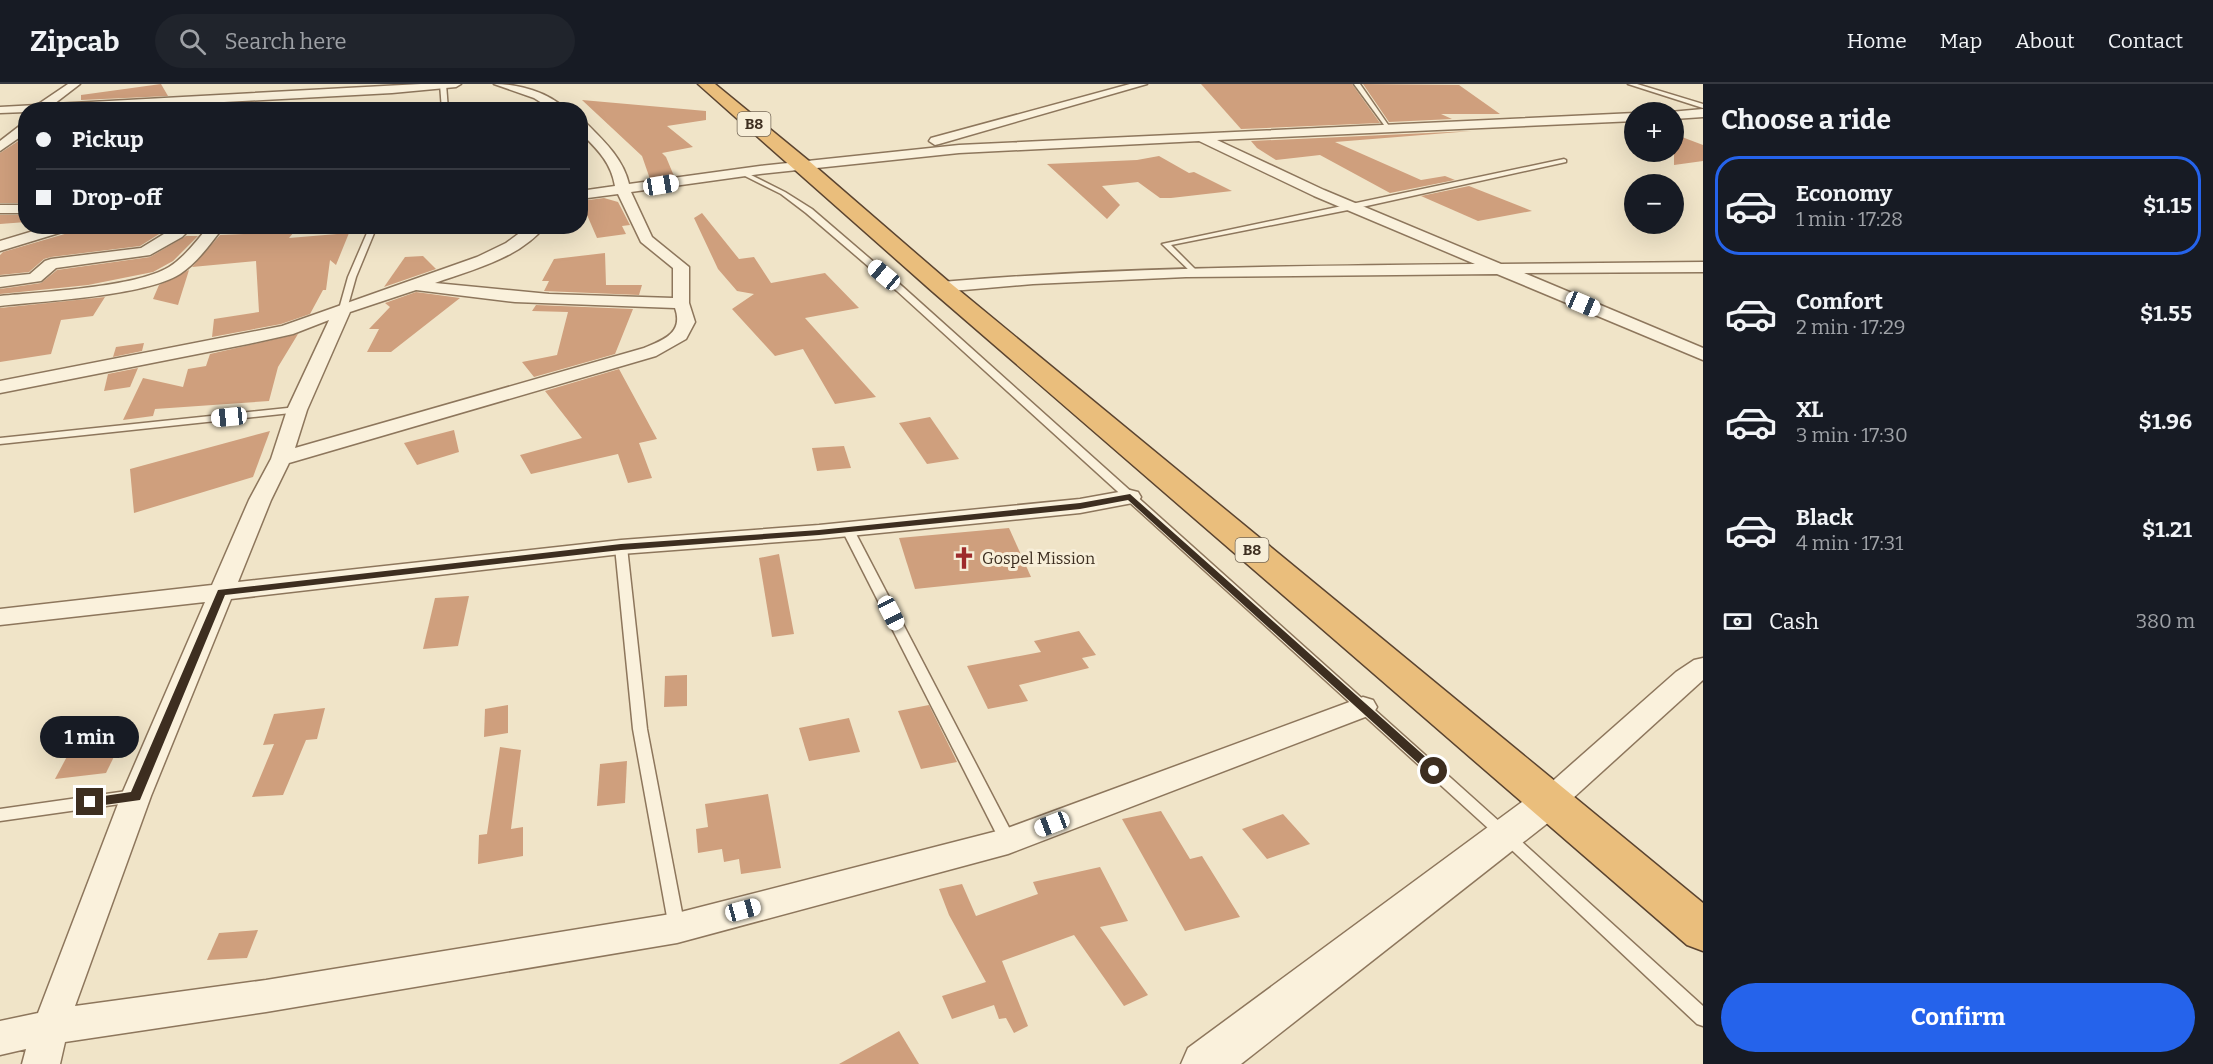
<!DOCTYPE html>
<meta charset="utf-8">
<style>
body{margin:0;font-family:Bitter,serif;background:#20242c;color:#f1f3f6;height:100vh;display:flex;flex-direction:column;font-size:22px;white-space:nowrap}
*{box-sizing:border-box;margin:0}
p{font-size:20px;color:#9ea1a6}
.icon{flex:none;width:33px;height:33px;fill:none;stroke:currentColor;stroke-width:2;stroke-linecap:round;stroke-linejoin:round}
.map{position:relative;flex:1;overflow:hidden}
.details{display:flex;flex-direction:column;background:#171b24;width:510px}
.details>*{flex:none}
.guide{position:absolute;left:18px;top:18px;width:570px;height:132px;border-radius:24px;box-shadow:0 6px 24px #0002;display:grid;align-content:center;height:132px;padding:0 18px;background:#171b24}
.buttons{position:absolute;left:1624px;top:18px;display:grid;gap:12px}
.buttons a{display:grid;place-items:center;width:60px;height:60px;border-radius:50%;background:#171b24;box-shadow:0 6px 24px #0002;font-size:30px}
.end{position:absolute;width:27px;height:27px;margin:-14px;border:8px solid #3d2e20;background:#fff;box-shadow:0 0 0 3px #fff}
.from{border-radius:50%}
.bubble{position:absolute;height:42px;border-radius:21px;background:#171b24;box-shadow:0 6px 24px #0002;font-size:20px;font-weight:700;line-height:42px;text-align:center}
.car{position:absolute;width:18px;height:36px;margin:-18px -9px;border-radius:8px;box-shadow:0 0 4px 2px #0007;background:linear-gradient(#fff 24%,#345 0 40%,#fff 0 76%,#345 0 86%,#fff 0)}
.guide b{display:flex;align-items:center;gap:21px;height:57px;font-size:22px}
.guide b+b{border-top:2px solid #363941}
.guide i{width:15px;height:15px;background:#f1f3f6}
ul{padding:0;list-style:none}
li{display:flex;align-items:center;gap:18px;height:99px;margin:0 12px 9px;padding:0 6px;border:3px solid transparent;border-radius:24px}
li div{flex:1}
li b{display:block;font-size:22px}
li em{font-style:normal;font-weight:700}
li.current{border-color:#2563eb}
li>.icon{width:54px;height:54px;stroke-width:1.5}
h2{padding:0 18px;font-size:27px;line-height:72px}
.pay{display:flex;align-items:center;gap:15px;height:66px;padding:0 18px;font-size:22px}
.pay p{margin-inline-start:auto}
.action{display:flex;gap:12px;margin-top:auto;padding:12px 18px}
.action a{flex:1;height:69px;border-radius:36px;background:#2563eb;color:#fff;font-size:24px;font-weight:700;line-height:69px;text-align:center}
header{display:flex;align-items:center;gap:36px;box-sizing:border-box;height:84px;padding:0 30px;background:#171b24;border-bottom:2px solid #363941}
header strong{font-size:28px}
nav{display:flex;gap:33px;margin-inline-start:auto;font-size:21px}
.search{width:420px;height:54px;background:#20242c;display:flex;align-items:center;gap:15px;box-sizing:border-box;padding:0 21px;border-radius:33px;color:#9ea1a6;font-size:22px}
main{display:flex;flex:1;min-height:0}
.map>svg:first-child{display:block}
.building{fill:#cf9f7d}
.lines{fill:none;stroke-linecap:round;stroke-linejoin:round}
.service-casing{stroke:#8d765c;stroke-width:3}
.minor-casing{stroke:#8d765c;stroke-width:3}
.tertiary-casing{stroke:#8d765c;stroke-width:3}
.trunk-casing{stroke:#5b4430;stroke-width:3}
.service{fill:#faf1dc;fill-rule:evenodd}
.minor{fill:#faf1dc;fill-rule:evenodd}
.tertiary{fill:#faf1dc;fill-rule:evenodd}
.trunk{fill:#eabe7c;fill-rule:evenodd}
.route{fill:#3d2e20}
.labels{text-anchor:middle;stroke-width:6;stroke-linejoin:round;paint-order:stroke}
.shield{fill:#f7eed8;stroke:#756857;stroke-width:1.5}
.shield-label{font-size:15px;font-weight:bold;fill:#3d2e20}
.poi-label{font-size:16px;fill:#3d2e20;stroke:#f7eed8;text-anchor:start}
</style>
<header>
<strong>Zipcab</strong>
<div class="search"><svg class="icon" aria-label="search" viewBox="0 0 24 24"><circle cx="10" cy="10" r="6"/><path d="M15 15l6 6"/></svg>Search here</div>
<nav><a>Home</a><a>Map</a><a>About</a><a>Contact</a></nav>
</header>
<main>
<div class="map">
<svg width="1703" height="980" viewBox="0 0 1703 980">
<rect width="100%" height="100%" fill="#f0e4c8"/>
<g class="building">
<path d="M161,0L168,12L81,16V11Z"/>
<path d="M1201,0H1352L1380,39L1241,45Z"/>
<path d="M1363,0L1459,1L1500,30H1441L1452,35L1389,38Z"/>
<path d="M582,16L706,27V36L667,42L693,63L662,69L666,73L674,92L650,95L642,72Z"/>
<path d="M1472,47L1335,58L1421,96L1445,92L1455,96L1390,109L1320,71L1276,76L1257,64L1251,57Z"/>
<path d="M1674,50L1703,61V77L1674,81Z"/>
<path d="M26,52V119H0V69Z"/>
<path d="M1159,72L1189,89L1194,88L1232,107L1171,114H1160L1138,98L1102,102L1120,121L1107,135L1047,80L1137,76Z"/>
<path d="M1469,102L1532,127L1478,137L1421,112Z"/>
<path d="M604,114L618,118L630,141L622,142L626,150L597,154L581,117Z"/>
<path d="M702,129L739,175L754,173L771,199L825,189L859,224L805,234L876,313L835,320L803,265L775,272L732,225L754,210L737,207L718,185L694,134Z"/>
<path d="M0,131H26V138L0,140Z"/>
<path d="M145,142H172L140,162L51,173L44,175L29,188L0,191V171L3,168L68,149L101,143L102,149Z"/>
<path d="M271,142H299L289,154L349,149L336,181L330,176L326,206H323L310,230L281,240L212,253L214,235L259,228L256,177L192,183L220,151L265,149Z"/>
<path d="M186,152H198L173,177L153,188L88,201L0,210V205L41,199L57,186L150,173Z"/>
<path d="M605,169L606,201H642L639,211L544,207L549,197H542L554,175Z"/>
<path d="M423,172L436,185L384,203L405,173Z"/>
<path d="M189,186L178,221L153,215L159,201Z"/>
<path d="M416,208L460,214L391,268H367L379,245H369L390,223L385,219Z"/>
<path d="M105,213L93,232L61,236L51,270L0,278V224Z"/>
<path d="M536,221L633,225L615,270L534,293L522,278L557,271L568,228L532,227Z"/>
<path d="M298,250L278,283L269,317L155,325L153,332L123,336L143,294L183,303L188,285L206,282L210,270Z"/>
<path d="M144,259L142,267L113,273L116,263Z"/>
<path d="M138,284L130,303L104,307L108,290Z"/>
<path d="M619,285L657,355L639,359L652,394L628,399L618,370L531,390L520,371L582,354L545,307Z"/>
<path d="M930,333L959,375L927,380L899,339Z"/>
<path d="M454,346L459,368L417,381L404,359Z"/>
<path d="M270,347L253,393L134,429L130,385Z"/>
<path d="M844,362L851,384L817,387L812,364Z"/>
<path d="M1009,444L1031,493L915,505L899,454Z"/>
<path d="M779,470L794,550L772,553L759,474Z"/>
<path d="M469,512L458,562L423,565L435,514Z"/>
<path d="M1079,547L1096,571L1082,574L1089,584L1019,601L1028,617L988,625L967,582L1041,568L1034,557Z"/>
<path d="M687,591V622L664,623L665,592Z"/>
<path d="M508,621V649L484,653L485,625Z"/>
<path d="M929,621L957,678L921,685L898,627Z"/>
<path d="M325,624L317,655L306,656L283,711L252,713L274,660L263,661L274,630Z"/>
<path d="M849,634L860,668L809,677L799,644Z"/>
<path d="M128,644L106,689L55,695L80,648Z"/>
<path d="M500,663L521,666L511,745L523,743V772L478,780L479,751L487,750Z"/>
<path d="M627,677L625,719L597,722L600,680Z"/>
<path d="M768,710L781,784L741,790L739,775L724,778L722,765L698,769L696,745L708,743L705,720Z"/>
<path d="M1161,727L1190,775L1202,772L1240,833L1185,847L1122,735Z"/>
<path d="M1283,730L1310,760L1267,775L1242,745Z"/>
<path d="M1100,783L1128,837L1100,843L1148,911L1124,922L1074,851L1002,877L1028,942L1014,949L1006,934L999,935L994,921L952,935L942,912L986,898L949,831L939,805L962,800L976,832L1038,810L1033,798Z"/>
<path d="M258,846L247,874L207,876L219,849Z"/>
<path d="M899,947L919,980H839Z"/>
</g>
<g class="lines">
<g class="service-casing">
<g id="service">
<path d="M440,0H446L448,26H442Z"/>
<path d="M1354,0H1360L1391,45H1387Z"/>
<path d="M1628,0H1637L1703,20V24Z"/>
<path d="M1564,75L1566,76V78L1353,125L1171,161L1196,186L1197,188L1193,190L1162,160Z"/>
<path d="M739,87H743L785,108L812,125L903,203L1510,747L1703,922V942L1697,940L1500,755L897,207L806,129L781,110L739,89Z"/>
<path d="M370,142H377L356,193L347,225L340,227L339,225L348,193Z"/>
<path d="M297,323L300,324V328L0,360V354Z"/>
<path d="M848,443L854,446L1014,753L1016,757L1014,761L1008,763L1002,761L842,446Z"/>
<path d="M621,459L627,463L647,645L685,844L683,849L677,851L671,849L669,844L633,645L615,463Z"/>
<path d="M134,706L139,708L141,712L139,716L134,718L0,737V725Z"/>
</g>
</g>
<g class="minor-casing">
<g id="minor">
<path d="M68,0H80L54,20L421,0H461L456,3L392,9L78,26H26V28L0,29V23L37,21Z"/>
<path d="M494,0C519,0 548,8 567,26H553L534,14Z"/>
<path d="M1130,0H1147L939,60L935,61L929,57L931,54Z"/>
<path d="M1703,25V33L1674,35V28H1670Z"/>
<path d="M1635,29V37L1217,56L1324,106L1501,180L1703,178V188L1524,189L1703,264V276L1497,190L1186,193L1033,200L941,208L933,203L941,198C1119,183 1297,182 1475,180L1314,112L1199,57L959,69L760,90L631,108L652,153L689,183V219L695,238L686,255L656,272L289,379L271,416L238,498L621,456L819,441L1080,415L1130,406L1138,408L1141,413L1138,418L1080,429L819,455L621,470L231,515L151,712L75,922L266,896L677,829L1005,745L1363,613L1373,616L1377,623L1373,630L1008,770L677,859L266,928L65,958L60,980H22L26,965L0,971V937L38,929L121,712L205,518L0,541V525L212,501L249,416L271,375L287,326L329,236L293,250L248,260L0,309V297L282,242L477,173L506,159L529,142H545C520,174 472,186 435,199L549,210L673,214V184L641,158L618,110L580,115V107L615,102C611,78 597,65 580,48V37H584C603,56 623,74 629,100L760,82L959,61ZM416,206L515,218L675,224C684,249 663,256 644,264L295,364L307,326L350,228Z"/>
<path d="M22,40H26V49L0,67V57Z"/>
<rect x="0" y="121" width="26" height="8"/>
<path d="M50,142H74L72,145L0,167V157Z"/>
<path d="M177,142H193L182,153L150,171L56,184L41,197L0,203V193L30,190L45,177L51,175L141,164Z"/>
<path d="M209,142H224C212,158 197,179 180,190C145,212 44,217 0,222V212C41,208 137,203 169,183C185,173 197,156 209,142Z"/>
<path d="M1703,574V596L1561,725L1550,729L1539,725L1535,717L1539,709L1676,588L1694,576Z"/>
</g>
</g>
<g class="tertiary-casing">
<path id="tertiary" d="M1550,702L1563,707L1569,717L1563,727L1241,980H1181L1188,964L1537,707Z"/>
</g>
<g class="trunk-casing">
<path id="trunk" d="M698,0H715L809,77L949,198L1703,819V867L1687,861L933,208Z"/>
</g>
<use href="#service" class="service"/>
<use href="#minor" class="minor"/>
<use href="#tertiary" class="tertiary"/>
<use href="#trunk" class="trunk"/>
</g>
<path class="route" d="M1130,410L1438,684V690H1430L1128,416L1080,425L819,451L621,466L225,511L140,716L90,723L84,718L90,714L131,708L218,506L621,460L819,446L1080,419Z"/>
<defs>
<g id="church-bare" transform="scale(1.8)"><path d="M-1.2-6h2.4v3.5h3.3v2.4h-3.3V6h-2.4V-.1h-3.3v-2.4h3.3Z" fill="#9e2a2b" stroke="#f7eed8" stroke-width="2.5" paint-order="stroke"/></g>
</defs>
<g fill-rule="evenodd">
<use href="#church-bare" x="964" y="474"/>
</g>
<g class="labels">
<g class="shield">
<rect x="737.5" y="28" width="33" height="24" rx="4.5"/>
<rect x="1235.5" y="454" width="33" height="24" rx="4.5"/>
</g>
<g class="shield-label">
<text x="754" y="45">B8</text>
<text x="1252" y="471">B8</text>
</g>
<g class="poi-label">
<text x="982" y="480">Gospel Mission</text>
</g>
</g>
</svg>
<div class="buttons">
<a>+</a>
<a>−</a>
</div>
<i class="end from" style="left:1434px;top:687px"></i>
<i class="end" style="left:90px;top:718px"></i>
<div class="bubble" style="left:40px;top:632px;width:99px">1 min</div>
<i class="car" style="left:661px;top:101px;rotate:81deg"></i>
<i class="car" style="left:884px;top:191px;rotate:310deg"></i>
<i class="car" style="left:1583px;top:220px;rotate:113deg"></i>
<i class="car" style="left:229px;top:333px;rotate:264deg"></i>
<i class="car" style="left:891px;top:529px;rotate:153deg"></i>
<i class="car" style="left:1052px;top:740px;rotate:249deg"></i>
<i class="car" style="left:743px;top:826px;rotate:75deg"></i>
<div class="guide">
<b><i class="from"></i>Pickup</b>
<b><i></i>Drop-off</b>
</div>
</div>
<section class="details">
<h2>Choose a ride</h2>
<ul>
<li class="current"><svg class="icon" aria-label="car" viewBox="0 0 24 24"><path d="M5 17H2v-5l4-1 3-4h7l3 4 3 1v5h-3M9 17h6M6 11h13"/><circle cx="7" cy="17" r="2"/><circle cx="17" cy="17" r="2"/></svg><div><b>Economy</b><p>1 min · 17:28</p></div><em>$1.15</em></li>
<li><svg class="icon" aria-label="car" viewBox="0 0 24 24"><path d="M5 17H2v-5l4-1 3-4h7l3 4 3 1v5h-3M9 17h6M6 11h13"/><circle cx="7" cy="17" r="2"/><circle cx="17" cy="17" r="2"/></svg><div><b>Comfort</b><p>2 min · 17:29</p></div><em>$1.55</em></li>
<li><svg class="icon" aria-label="car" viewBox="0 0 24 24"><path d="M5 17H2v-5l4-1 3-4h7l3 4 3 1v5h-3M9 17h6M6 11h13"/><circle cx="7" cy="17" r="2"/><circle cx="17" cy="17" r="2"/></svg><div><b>XL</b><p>3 min · 17:30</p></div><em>$1.96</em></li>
<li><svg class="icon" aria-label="car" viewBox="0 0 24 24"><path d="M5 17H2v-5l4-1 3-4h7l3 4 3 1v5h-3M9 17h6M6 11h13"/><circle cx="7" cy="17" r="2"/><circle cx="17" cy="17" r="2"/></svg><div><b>Black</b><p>4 min · 17:31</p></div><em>$1.21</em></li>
</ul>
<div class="pay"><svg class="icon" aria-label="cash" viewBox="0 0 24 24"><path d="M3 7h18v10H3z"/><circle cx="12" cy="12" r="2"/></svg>Cash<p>380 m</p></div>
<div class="action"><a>Confirm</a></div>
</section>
</main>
